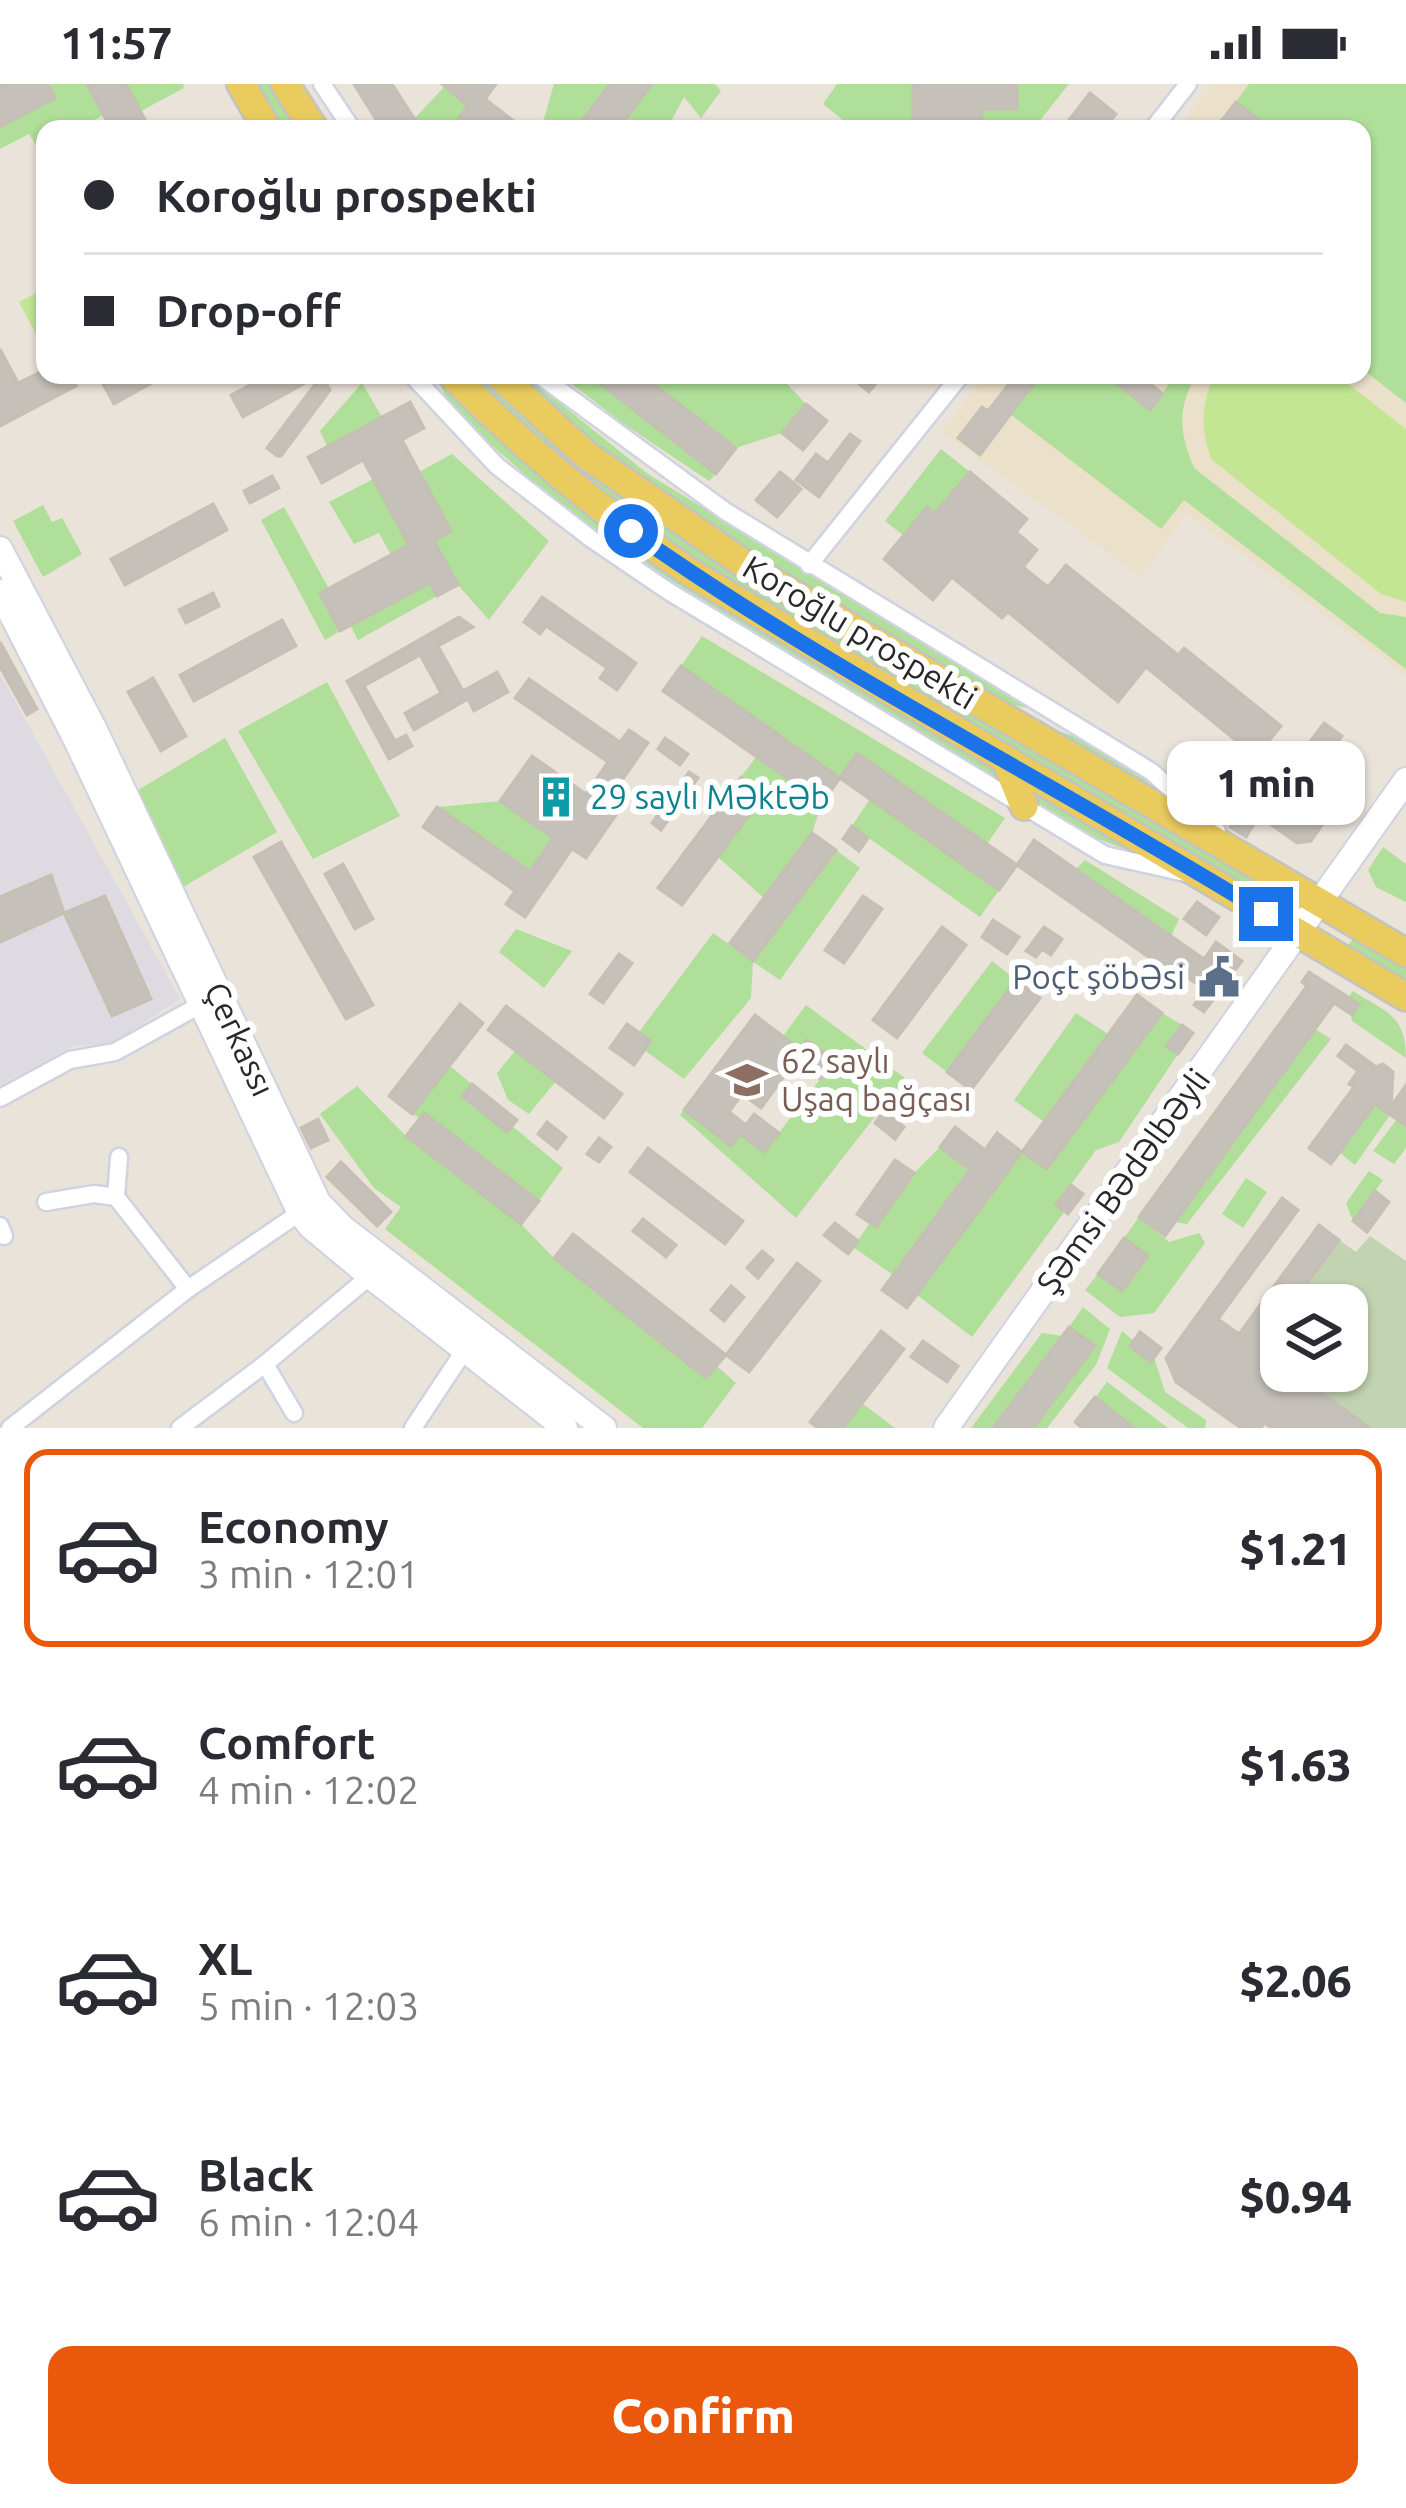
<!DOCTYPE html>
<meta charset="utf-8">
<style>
body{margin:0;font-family:Ubuntu,sans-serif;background:#f7f7f7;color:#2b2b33;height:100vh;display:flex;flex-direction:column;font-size:45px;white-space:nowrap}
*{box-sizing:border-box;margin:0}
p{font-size:39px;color:#7c7c81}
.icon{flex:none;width:66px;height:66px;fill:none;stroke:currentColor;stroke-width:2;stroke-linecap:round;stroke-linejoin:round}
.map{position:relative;height:1344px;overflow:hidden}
.panel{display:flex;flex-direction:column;background:#fff;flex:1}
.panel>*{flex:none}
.guide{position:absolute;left:36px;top:36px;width:1335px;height:264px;border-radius:24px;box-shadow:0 3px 9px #0004;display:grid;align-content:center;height:264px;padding:0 48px;background:#fff}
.buttons{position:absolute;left:1260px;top:1200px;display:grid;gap:24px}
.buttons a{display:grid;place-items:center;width:108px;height:108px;border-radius:24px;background:#fff;box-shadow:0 3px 9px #0004;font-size:60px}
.end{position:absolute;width:54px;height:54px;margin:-27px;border:15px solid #1a73e8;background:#fff;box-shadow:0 0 0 6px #fff}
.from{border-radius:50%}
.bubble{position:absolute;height:84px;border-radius:24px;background:#fff;box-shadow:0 3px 9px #0004;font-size:39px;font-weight:800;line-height:84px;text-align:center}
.guide b{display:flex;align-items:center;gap:42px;height:114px;font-size:45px}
.guide b+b{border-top:3px solid #e1e1e2}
.guide i{width:30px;height:30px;background:#2b2b33}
ul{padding:21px 0 0;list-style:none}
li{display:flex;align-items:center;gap:36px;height:198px;margin:0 24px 18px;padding:0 24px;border:6px solid transparent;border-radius:24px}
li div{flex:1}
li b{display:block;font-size:45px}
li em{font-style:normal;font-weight:800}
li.selected{border-color:#ea580c}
li>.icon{width:108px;height:108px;stroke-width:1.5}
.action{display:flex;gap:24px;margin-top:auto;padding:24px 48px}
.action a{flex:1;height:138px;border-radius:24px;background:#ea580c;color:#fff;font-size:48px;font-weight:800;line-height:138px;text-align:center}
.status{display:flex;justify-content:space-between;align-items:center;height:84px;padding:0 60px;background:#fff;direction:ltr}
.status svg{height:33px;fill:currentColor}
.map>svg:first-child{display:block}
.industrial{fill:#dddae2}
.education{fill:#ebe0c9}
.green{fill:#afdf98}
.cemetery{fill:#c2d3b1}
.pitch{fill:#c2e693}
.building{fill:#c5c0b9;stroke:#c5bfb4;stroke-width:3}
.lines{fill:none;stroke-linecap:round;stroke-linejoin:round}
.street-casing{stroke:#cfd2e0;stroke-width:21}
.secondary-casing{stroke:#cfd2e0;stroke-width:28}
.primary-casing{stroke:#c3c3c3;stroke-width:32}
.street{stroke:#fff;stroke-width:16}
.secondary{stroke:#fff;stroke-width:24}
.primary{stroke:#eacb5e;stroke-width:27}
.route{stroke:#1a73e8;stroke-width:15}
.labels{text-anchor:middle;stroke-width:12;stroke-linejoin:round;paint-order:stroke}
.street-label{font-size:33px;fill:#282828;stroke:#fff}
.culture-label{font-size:33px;fill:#0d838f;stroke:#fff;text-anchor:start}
.service-label{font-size:33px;fill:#4e5e75;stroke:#fff;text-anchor:end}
.education-label{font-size:33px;fill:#785e54;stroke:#fff;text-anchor:start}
</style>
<div class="status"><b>11:57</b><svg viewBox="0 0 49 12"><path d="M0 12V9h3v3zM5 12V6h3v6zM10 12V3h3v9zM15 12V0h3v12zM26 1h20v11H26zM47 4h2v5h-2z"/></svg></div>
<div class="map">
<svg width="1406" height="1344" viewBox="0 0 1406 1344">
<rect width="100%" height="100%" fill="#eae3da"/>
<path class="industrial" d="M0,590L180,915L111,960L73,962L0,1001Z"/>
<path class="education" d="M1213,0H1406V592L1186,429L1142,493L941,348L986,291H1362V45H1178Z"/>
<g class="green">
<path d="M48,0H87L104,31L76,45H45V63L39,66L29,50L0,65V43Z"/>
<path d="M126,0H183L184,4L141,27Z"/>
<path d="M258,0H272L300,45H285Z"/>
<path d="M554,0H610L576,45H541Z"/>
<path d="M652,0H715L721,7L701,34L684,13L667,45H618Z"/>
<path d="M837,0H913V45H854L823,20Z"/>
<path d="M1017,0H1069L1033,45H982L980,9L1017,25Z"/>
<path d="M1249,0H1406V319L1362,285V45H1271L1236,18Z"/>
<path d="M445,2L468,22L458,35L470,45H421L414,35Z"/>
<path d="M466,291H482L550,355L684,456L1253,797L1246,807L680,465L544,364Z"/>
<path d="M513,291H525L648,390L1032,625L993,616L641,399Z"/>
<path d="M572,291H589L716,390L709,397L621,338L568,297Z"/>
<path d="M642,291H779L806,320L782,349L736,364Z"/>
<path d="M1041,291H1106L1150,325L1176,291H1196C1177,325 1179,348 1194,384L1380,529L1406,533V585L1184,416L1161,445L1014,333L1011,330Z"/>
<path d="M439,298L560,408L696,503L994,681L1004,700L672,497L595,445L548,411L450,324Z"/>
<path d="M362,299L382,333L327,362L320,347Z"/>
<path d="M941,365L970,388L934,430L926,424L903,451L885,437Z"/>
<path d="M452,370L549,457L489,536L458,501L434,457L451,447L419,388Z"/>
<path d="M373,395L437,512L358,556L350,541L391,471L379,449L354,460L329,418Z"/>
<path d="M43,421L52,438L62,434L82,470L43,493L13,437Z"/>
<path d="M284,423L329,505L320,510L340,547L325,556L261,436Z"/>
<path d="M702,552L1005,734L987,760L858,669L840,694L681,582Z"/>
<path d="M327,598L400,732L313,775L238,647Z"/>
<path d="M1044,644C1096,654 1141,683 1175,723Z"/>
<path d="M225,654L277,748L180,805L133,709Z"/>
<path d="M756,673L822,719L812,749L764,814L718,773L764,711L741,693Z"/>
<path d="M1020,696L1140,769C1099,759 1042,733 1020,696Z"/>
<path d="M870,715L999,806L980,833L852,742Z"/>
<path d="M500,717L553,754L530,787L437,723Z"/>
<path d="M1383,763L1406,780V818L1376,803L1368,786Z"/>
<path d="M836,766L860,784L780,896L753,878L751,914L684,995L644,966L651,957L639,948L713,849L753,877Z"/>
<path d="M1085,776L1179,835L1171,852L1076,785Z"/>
<path d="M516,845L572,867L544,904L499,868Z"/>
<path d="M1354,854L1406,885V899L1346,864Z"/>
<path d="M992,877L1016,896L947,988L922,969Z"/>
<path d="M1353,907C1386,928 1406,931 1406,974L1352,937L1348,914Z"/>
<path d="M806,921L905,994L796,1134L680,1031L684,1026L731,1061L740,1050L765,1067L834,977L808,956L800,965L783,952Z"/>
<path d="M1076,929L1108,950L1044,1038L1014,1016Z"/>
<path d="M1162,929L1182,941L1167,962L1178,970L1119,1058L1096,1066L1057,1120L1065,1127L972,1253L917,1211L1022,1068L1047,1085Z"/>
<path d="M1315,945L1331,955L1187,1140L1175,1138Z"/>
<path d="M515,967L556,997L529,1030L508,1016L497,989Z"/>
<path d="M450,982L472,1000L463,1013L506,1048L512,1042L563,1084L539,1117L424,1030L420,1034L412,1030Z"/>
<path d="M357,1002L406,1052L521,1140L554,1174L705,1294L717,1282L736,1299L702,1344H643L385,1145L401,1123L374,1104L320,1030Z"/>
<path d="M1371,1016L1390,1031L1355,1081L1339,1068Z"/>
<path d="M1397,1035L1406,1042V1064L1394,1080L1373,1067Z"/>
<path d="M940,1063L969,1088L893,1191L853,1163L870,1139L877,1143L914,1089Z"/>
<path d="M1369,1087L1383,1096L1353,1137L1346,1119Z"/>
<path d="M1246,1094L1267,1108L1243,1144L1222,1130Z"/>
<path d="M1139,1133L1169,1158L1199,1149L1205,1159L1154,1229L1120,1233L1085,1206L1098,1190L1122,1207L1148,1173L1124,1154Z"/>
<path d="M1083,1223L1110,1245L1096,1281L1047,1344H1033L1095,1263L1069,1243Z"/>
<path d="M1122,1247L1134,1257L1130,1263L1150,1278L1154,1273L1165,1308L1206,1336L1205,1344H1188L1107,1284Z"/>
<path d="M1042,1249L1062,1252L993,1344H971Z"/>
<path d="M1107,1298L1168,1344H1134L1095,1314Z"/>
<path d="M862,1319L895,1344H843Z"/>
</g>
<path class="cemetery" d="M1370,1152L1406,1177V1344H1370L1291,1287H1347V1221H1291L1339,1156L1356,1168Z"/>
<g class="pitch">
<path d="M45,205V255L40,258L19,218Z"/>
<path d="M1214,291H1337L1406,345V518L1381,510L1211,375C1200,342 1201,323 1214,291Z"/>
</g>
<g class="building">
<path d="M0,0H48L55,14L0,43Z"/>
<path d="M87,0H126L150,45H111Z"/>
<path d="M354,0H392L421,45H382Z"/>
<path d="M442,0H496L485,15L524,45H470L458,35L468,22Z"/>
<path d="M610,0H652L618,45H576Z"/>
<path d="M913,0H1017V25H982V45H913Z"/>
<path d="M1090,9L1116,30L1104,45H1062Z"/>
<path d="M1236,18L1262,38L1257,45H1215Z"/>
<path d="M0,265L18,299L45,286V291H70L76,302L0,342Z"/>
<path d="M98,291H166L114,320Z"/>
<path d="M269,291H320L243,333L231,311Z"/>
<path d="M322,291L330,306L281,372H277L267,364Z"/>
<path d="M589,291H642L736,364L716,390Z"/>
<path d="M848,291H883L869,308Z"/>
<path d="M1016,291H1023L1034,299L980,371L958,354L982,323L988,327Z"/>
<path d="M1106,291H1139L1163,310L1150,326Z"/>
<path d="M410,318L424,344L402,356L451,447L434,457L458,501L437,512L430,499L340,547L320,509L409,461L363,376L322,399L308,373Z"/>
<path d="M806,320L827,337L803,366L782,349Z"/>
<path d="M850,350L860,357L819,413L796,396L816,370L828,379Z"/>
<path d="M780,388L801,405L777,433L756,416Z"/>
<path d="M970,388L1027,435L1016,448L1037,466L1023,483L1048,503L1066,481L1178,571L1184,564L1281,642L1256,673L1146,583L1118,618L1008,528L1002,534L952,493L933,516L884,475L927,423L934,430Z"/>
<path d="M272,392L279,404L250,419L244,407Z"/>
<path d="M213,420L227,446L125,501L111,475Z"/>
<path d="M213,509L219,522L186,539L179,526Z"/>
<path d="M542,513L636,579L617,606L600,594L607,584L546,542L540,550L524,538Z"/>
<path d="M459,533L473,543L438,562L463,607L497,588L508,608L474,627L468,615L414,646L405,629L441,609L420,571L364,602L395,657L406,651L412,662L389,675L347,597Z"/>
<path d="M282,536L296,562L194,617L180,591Z"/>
<path d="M0,558L37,625L27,631L0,583Z"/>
<path d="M681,582L840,694L822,719L663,607Z"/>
<path d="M153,594L186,652L161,667L128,608Z"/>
<path d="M529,595L620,658L629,646L648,659L604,722L616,731L586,774L572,765L525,833L506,820L515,807L423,743L437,723L530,787L553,754L500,717L532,672L586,710L608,678L515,614Z"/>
<path d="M1324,639L1342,652L1332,666L1351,680L1323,718L1333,725L1311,757L1297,759L1259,732L1246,753L1230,743L1243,721L1235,714L1261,675L1284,692Z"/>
<path d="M665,654L688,670L680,681L658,665Z"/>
<path d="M857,669L1017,781L999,806L840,694Z"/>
<path d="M689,688L698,694L661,746L652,739Z"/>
<path d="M741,693L765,710L682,821L658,804Z"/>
<path d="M852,742L868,754L859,767L843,755Z"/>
<path d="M812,749L836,766L753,877L730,859Z"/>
<path d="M1034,756L1204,875L1216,858L1242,877L1204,928L1194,921L1205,906L1179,887L1176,892L1017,781Z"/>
<path d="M281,758L373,921L346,935L254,773Z"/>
<path d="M343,780L373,835L355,845L325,790Z"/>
<path d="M51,791L64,829L0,858V813Z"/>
<path d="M105,812L151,915L112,932L64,829Z"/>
<path d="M863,812L882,825L844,879L825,866Z"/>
<path d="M1197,818L1219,833L1206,851L1184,835Z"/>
<path d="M993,836L1019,853L1007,870L982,853Z"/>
<path d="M942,843L966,861L897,954L873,936Z"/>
<path d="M1044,843L1062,855L1051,871L1042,865L1036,873L1026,867Z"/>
<path d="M619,870L632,879L603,919L590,910Z"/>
<path d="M1309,888L1359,920L1352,931L1334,919L1165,1152L1139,1133L1307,902L1302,898Z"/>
<path d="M1016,896L1040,914L971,1006L947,988Z"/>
<path d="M1137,911L1162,929L1047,1085L1022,1068Z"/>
<path d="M460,920L483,939L412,1030L389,1012Z"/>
<path d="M506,922L622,1010L604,1034L488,946Z"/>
<path d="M755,931L800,965L807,956L834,976L821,995L796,976L761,1024L742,1010L729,1028L746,1041L754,1030L779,1049L764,1068L740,1050L731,1062L684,1026Z"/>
<path d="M627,940L651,957L634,981L610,964Z"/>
<path d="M1182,941L1193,949L1178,970L1166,962Z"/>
<path d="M1346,961L1376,983L1383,980L1393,988L1391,1022L1406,1001V1042L1375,1020L1331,1080L1309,1064L1354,1003L1349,1000L1358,987L1338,972Z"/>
<path d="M472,1000L517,1036L507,1048L462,1012Z"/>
<path d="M884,1027L904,1043L895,1055L875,1039Z"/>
<path d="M424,1029L539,1117L521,1140L406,1052Z"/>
<path d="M318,1035L328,1056L311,1064L301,1044Z"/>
<path d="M547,1038L566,1053L557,1065L538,1050Z"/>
<path d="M955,1043L985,1066L997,1049L1022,1068L907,1224L882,1206L970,1086L940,1063Z"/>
<path d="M599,1054L611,1063L599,1078L587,1070Z"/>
<path d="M648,1064L743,1137L725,1160L630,1088Z"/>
<path d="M895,1076L914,1089L876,1143L857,1130Z"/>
<path d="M341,1078L391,1128L377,1142L327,1093Z"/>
<path d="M1071,1101L1083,1110L1068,1130L1056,1121Z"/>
<path d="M1375,1107L1389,1118L1367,1148L1353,1137Z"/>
<path d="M1282,1114L1298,1126L1218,1235L1239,1250L1319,1141L1339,1156L1291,1221H1281V1235L1259,1264L1281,1280V1287H1291L1370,1344H1272L1264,1339L1261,1344H1241L1176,1298L1166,1274Z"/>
<path d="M643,1135L676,1161L666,1173L633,1147Z"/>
<path d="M835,1139L858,1157L848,1170L824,1151Z"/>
<path d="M573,1150L726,1271L706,1294L554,1174Z"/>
<path d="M1124,1154L1148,1172L1122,1207L1098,1190Z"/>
<path d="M762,1167L773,1176L758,1194L747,1184Z"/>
<path d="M797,1179L820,1197L749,1288L726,1271Z"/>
<path d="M731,1202L744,1213L724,1237L711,1226Z"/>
<path d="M1069,1243L1095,1262L1033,1344H993Z"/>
<path d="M881,1247L904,1265L843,1344H818L810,1338Z"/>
<path d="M1140,1248L1161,1264L1151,1278L1130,1262Z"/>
<path d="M923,1257L958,1282L947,1298L911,1273Z"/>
<path d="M1095,1313L1134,1344H1082L1075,1338Z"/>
</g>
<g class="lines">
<g class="street-casing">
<g id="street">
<path d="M322,0L352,45"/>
<path d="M1153,45L1188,0"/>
<path d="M412,291L497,382L590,454L668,507L1105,771L1185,789"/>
<path d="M539,291L725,427L1152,688L1217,747"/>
<path d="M809,481L961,291"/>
<path d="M0,1014L70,976L115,968L200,921"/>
<path d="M116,1113L119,1073"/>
<path d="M46,1118L94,1110L116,1113L188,1205"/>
<path d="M0,1142L4,1152"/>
<path d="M265,1280L294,1329"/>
<path d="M10,1344L188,1205L308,1123"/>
<path d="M180,1344L265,1280L370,1192"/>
<path d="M413,1344L464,1267"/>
</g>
</g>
<g class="secondary-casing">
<g id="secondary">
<path d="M0,465L94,644L318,1118L343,1144L604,1344"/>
<path d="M0,508L76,656L299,1127L310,1142L370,1192L565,1344"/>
<path d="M946,1344L1406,696"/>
</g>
</g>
<g class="primary-casing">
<g id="primary">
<path d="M241,0L267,45"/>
<path d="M285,0L314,45"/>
<path d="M452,291C527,367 601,427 688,487L1406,913"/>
<path d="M499,291L586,371L756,488L1406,869"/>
<path d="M1005,675L1024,722"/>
</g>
</g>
<use href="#street" class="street"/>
<use href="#secondary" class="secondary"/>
<use href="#primary" class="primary"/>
</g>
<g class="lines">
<path class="route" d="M631,447C832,589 1056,700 1266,830"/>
</g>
<defs>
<g id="building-bare" transform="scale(3.24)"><path d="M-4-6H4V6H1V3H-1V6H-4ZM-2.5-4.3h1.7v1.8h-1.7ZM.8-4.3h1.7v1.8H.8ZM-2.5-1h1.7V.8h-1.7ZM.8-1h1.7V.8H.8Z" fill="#0f9aa8" stroke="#fff" stroke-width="2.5" paint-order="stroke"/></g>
<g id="civic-bare" transform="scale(3.24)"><path d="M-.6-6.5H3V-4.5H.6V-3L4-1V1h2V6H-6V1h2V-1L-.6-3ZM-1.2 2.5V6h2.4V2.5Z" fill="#5c6f8a" stroke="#fff" stroke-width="2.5" paint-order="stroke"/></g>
<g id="school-bare" transform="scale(3.24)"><path d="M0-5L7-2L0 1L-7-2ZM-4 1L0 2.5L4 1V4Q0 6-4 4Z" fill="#8d6e63" stroke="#fff" stroke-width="2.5" paint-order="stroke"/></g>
</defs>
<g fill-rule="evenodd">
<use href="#building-bare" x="556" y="713"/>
<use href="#civic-bare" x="1219" y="893"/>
<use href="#school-bare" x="747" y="996"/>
</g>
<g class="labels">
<g class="street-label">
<text transform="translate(860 548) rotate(31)" y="12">Koroğlu prospekti</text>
<text transform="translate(240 955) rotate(65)" y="12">Çerkassı</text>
<text transform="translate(1123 1097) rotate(-54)" y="12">Şəmsi Bədəlbəyli</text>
</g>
<g class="culture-label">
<text x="590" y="725">29 saylı Məktəb</text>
</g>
<g class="service-label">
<text x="1185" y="905">Poçt şöbəsi</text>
</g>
<g class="education-label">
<text x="781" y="989">62 saylı<tspan x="781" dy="38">Uşaq bağçası</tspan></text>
</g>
</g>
</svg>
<div class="buttons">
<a><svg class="icon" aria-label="layers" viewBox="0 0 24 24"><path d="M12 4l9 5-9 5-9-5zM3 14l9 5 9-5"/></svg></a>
</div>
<i class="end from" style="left:631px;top:447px"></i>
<i class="end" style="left:1266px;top:830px"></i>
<div class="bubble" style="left:1167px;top:657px;width:198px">1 min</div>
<div class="guide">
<b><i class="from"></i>Koroğlu prospekti</b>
<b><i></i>Drop-off</b>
</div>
</div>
<section class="panel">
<ul>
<li class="selected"><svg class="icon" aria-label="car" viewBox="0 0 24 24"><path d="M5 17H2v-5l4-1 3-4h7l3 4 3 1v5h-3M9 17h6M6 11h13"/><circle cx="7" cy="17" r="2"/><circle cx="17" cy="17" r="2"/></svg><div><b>Economy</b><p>3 min · 12:01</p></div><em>$1.21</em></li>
<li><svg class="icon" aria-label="car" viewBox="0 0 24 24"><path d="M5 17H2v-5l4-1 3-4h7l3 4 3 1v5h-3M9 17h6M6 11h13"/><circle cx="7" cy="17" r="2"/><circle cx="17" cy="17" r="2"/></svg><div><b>Comfort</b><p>4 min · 12:02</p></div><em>$1.63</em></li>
<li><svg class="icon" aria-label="car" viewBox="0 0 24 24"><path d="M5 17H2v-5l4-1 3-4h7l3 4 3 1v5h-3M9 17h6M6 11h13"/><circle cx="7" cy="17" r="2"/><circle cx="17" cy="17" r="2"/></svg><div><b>XL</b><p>5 min · 12:03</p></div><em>$2.06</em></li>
<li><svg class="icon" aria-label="car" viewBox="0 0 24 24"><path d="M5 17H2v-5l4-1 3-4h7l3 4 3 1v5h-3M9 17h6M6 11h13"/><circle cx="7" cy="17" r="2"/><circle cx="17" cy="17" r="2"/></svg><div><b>Black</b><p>6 min · 12:04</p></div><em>$0.94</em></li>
</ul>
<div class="action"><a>Confirm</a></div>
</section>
